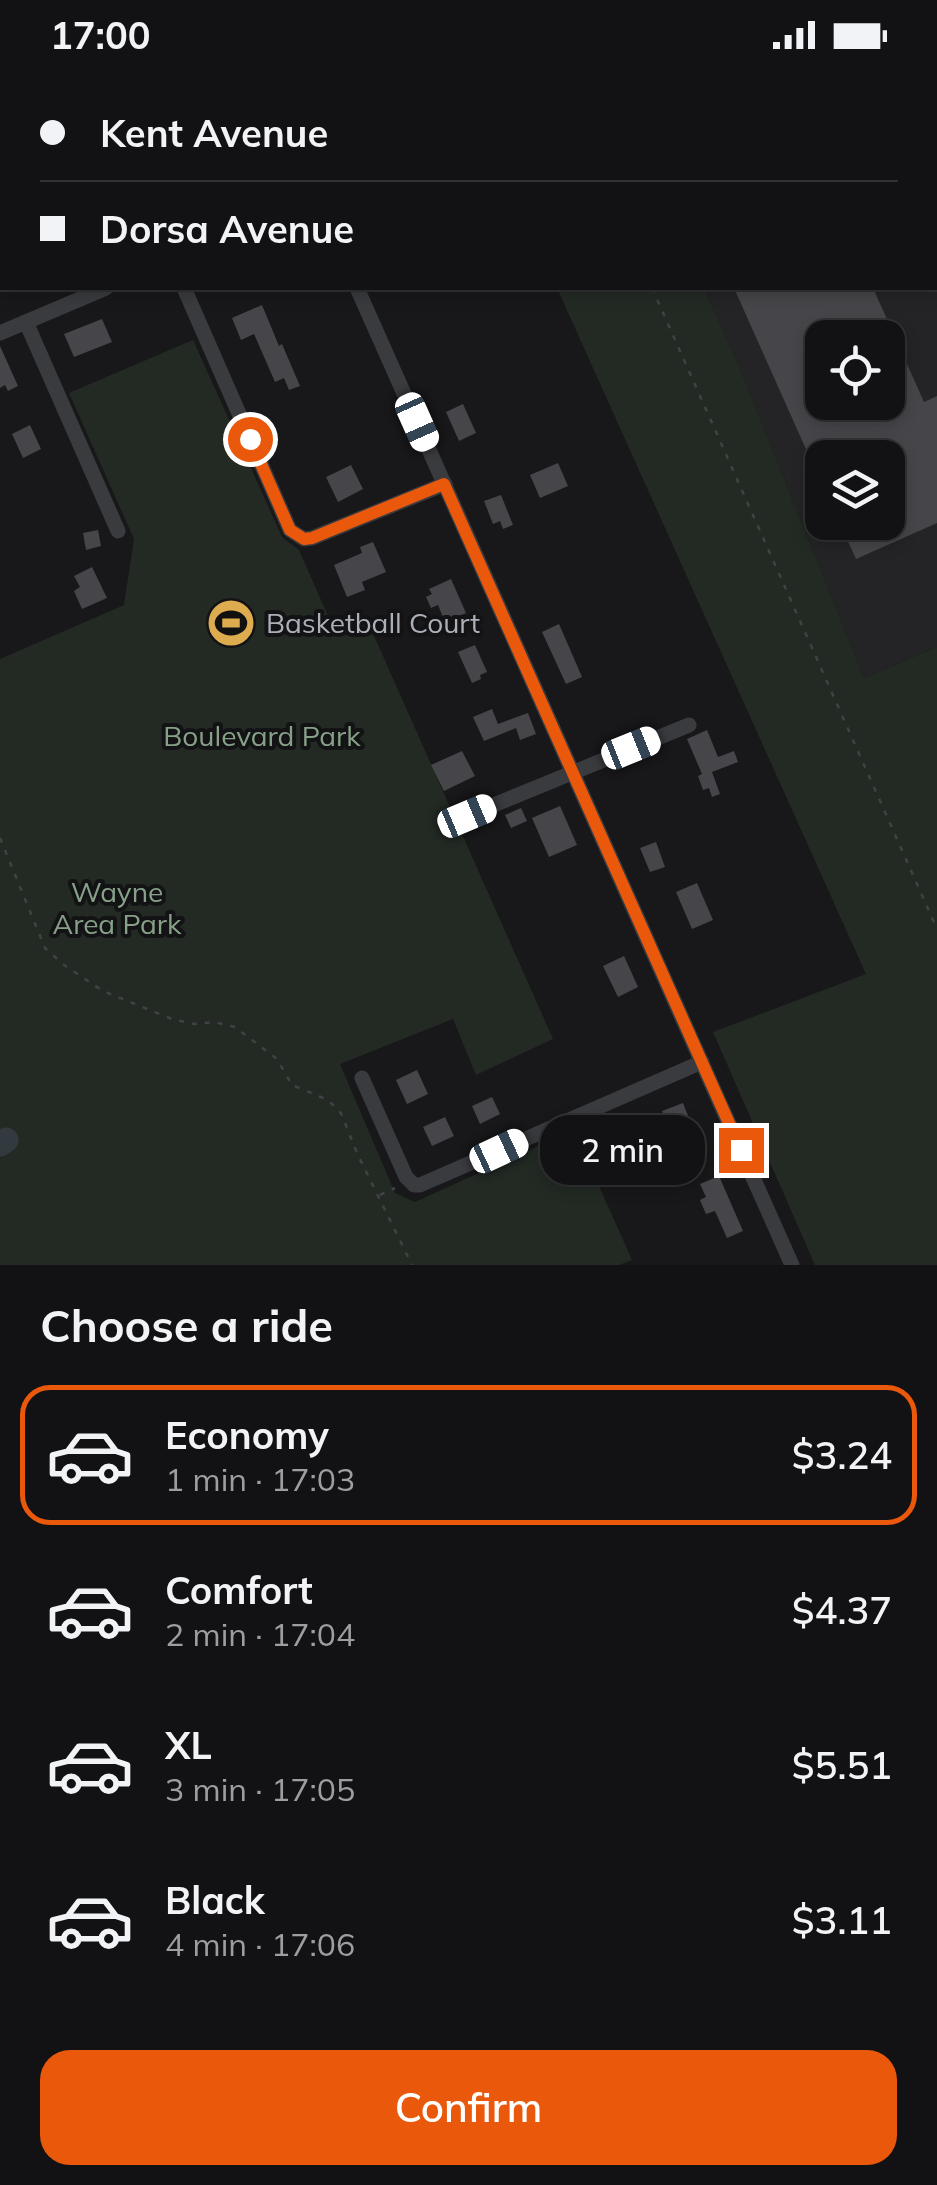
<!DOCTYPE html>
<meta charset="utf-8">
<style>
body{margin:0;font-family:Mulish,sans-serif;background:#1b1b1d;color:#f1f3f6;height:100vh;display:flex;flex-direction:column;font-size:38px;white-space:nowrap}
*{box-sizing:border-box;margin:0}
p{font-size:32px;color:#9c9ea0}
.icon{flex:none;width:55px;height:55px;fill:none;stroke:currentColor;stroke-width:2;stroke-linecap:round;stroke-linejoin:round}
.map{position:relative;height:1195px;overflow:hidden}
.sheet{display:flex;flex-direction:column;background:#121214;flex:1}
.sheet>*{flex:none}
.banner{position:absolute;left:0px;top:0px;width:938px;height:220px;box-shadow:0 5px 15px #0003,0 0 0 2px #313234;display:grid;align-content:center;height:220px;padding:0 40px;background:#121214}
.tools{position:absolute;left:805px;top:250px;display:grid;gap:20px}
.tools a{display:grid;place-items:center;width:100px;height:100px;border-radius:20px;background:#121214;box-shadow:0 5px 15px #0003,0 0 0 2px #313234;font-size:50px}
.end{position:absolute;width:45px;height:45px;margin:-22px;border:12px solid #ea580c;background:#fff;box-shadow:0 0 0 5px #fff}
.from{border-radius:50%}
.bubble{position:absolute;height:70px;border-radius:30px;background:#121214;box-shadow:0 5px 15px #0003,0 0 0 2px #313234;font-size:32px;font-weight:600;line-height:70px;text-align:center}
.car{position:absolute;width:30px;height:60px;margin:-30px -15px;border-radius:12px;box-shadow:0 0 8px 2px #0007;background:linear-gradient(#fff 24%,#345 0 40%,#fff 0 76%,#345 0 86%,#fff 0)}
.banner b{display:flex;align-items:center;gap:35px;height:95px;font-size:38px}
.banner b+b{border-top:2px solid #313234}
.banner i{width:25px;height:25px;background:#f1f3f6}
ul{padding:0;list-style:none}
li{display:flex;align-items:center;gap:30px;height:140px;margin:0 20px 15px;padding:0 20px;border:5px solid transparent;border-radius:30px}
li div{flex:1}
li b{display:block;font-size:38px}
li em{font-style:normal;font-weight:600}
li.on{border-color:#ea580c}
li>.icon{width:90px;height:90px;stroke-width:1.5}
h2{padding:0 40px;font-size:45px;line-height:120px}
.primary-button{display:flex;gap:20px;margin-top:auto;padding:20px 40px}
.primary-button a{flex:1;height:115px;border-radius:30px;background:#ea580c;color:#fff;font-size:40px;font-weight:600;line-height:115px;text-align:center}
.status{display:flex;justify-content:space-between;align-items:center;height:70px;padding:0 50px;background:#121214;direction:ltr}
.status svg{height:28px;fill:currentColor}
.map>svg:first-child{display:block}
.built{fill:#242427;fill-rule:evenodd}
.green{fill:#232a24}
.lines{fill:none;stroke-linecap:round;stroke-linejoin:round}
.river{stroke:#32393f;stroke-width:25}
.building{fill:#46464a;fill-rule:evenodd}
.path{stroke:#404245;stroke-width:2.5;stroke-dasharray:5 8;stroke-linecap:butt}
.street{stroke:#3a3b3f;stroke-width:15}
.route{stroke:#ea580c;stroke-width:12}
.labels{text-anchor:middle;stroke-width:8;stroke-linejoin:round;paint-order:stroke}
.poi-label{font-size:28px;fill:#acb0b8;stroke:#131315;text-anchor:start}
.park-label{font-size:28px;fill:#86a187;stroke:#131315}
</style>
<div class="status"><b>17:00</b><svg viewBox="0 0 49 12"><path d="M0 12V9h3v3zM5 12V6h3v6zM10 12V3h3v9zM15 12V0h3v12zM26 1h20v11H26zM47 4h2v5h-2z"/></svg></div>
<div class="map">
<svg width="937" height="1195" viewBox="0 0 937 1195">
<rect width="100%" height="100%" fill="#18181a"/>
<path class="built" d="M607,0H937V577L864,608L738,294L704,218H935V2H608ZM822,268H888V332H822ZM822,388H888V452H822Z"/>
<g class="green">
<path d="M557,218H704L738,294L864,608L937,577V1195H815L713,962L866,904Z"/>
<path d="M193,270L282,467L299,480L335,562L367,550L553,969L476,1005L453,949L340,994L395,1123L415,1132L574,1060L632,1190L619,1195H0V589L124,535L134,469L69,323Z"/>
</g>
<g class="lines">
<path class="river" d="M0,1074L6,1070"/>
</g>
<g class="building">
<path d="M734,218H873L924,332L937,326V453L856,489L839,452H888V388H822V415ZM822,268H888V332H822Z"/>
<path d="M262,235L279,276L282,274L300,316L289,320L284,308L275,312L254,264L241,270L232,248Z"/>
<path d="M102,249L112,272L74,287L64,264Z"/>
<path d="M0,276L18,316L8,321L5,315L0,318Z"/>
<path d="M463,334L476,363L459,371L446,342Z"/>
<path d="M30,355L41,379L23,388L12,364Z"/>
<path d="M558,393L568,416L540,428L530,405Z"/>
<path d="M351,395L363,419L338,432L326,407Z"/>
<path d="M501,425L513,455L503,459L500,451L493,454L484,431Z"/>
<path d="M98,460L101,476L86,480L83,463Z"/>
<path d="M373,472L386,502L362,512L365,520L347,527L334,495L362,483L360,477Z"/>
<path d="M92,497L107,528L82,539L74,521L80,517L74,506Z"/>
<path d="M451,509L466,543L445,552L438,535L431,538L426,527L432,524L429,519Z"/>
<path d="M559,554L582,607L566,614L542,562Z"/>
<path d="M475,575L487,602L480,605L481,609L472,613L458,582Z"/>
<path d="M492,639L498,654L528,643L536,664L520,670L516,658L484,671L473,647Z"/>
<path d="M707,660L718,687L734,681L738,692L712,702L720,724L712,727L709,718L703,720L698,706L702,704L687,669Z"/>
<path d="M462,681L475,706L444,721L431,695Z"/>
<path d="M560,736L577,775L549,787L532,748Z"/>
<path d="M521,738L527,751L511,758L505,745Z"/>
<path d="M656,772L665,797L650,802L640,778Z"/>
<path d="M697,813L713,850L692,859L676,822Z"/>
<path d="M624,886L638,917L618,927L603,896Z"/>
<path d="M417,1000L428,1024L407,1034L396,1010Z"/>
<path d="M492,1027L500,1044L480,1054L472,1036Z"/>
<path d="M683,1033L694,1061L673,1069L662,1041Z"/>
<path d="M445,1047L454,1066L432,1076L423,1057Z"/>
<path d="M629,1056L639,1078L608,1092L598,1070Z"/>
<path d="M719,1106L743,1161L727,1168L715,1141L706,1144L700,1130L706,1127L700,1114Z"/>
</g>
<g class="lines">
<g class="path">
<path d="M554,0L555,2"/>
<path d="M652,218L937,859"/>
<path d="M0,768L45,878L64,895L103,921L172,949L194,954L214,952L235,957L277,989L292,1015L328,1030L341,1043L357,1083L412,1195"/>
<path d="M380,1125L395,1118"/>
</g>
<g class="street">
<path d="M261,0L262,2"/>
<path d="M429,0L430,2"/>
<path d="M0,167L2,162"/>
<path d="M184,218L290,460L304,469L312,468L445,414"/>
<path d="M357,218L792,1195"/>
<path d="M26,252L118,461"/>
<path d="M0,263L106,218"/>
<path d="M467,746L689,655"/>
<path d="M362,1008L406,1107L414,1115H420L702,992"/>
</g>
</g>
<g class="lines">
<path class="route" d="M250,369L290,460L304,469L312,468L444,414L741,1080"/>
</g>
<defs>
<g id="stadium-disc" transform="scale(2.5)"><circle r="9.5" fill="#dcac4e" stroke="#131315"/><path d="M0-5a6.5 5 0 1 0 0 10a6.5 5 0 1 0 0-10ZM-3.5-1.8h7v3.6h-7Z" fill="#111"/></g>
</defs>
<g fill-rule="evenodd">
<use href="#stadium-disc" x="231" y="553"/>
</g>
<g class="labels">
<g class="poi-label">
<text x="266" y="563">Basketball Court</text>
</g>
<g class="park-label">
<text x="262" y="676">Boulevard Park</text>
<text x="117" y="832">Wayne<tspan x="117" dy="32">Area Park</tspan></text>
</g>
</g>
</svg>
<div class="tools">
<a><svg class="icon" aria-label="locate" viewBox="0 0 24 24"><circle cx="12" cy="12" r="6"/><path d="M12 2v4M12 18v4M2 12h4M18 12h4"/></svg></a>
<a><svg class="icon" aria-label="layers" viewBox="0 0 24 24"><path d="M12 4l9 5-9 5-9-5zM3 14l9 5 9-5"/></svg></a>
</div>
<i class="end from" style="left:250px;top:369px"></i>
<i class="end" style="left:741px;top:1080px"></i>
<div class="bubble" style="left:540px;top:1045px;width:165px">2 min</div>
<i class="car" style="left:417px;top:352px;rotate:156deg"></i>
<i class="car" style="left:631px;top:678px;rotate:68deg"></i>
<i class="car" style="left:467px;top:746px;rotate:67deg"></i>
<i class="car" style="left:499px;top:1081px;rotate:65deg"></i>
<div class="banner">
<b><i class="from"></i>Kent Avenue</b>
<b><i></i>Dorsa Avenue</b>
</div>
</div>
<section class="sheet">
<h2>Choose a ride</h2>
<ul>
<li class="on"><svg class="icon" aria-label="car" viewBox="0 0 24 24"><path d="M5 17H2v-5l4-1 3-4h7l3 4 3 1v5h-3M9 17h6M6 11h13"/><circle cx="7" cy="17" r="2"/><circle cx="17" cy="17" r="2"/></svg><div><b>Economy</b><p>1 min · 17:03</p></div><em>$3.24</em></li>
<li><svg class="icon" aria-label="car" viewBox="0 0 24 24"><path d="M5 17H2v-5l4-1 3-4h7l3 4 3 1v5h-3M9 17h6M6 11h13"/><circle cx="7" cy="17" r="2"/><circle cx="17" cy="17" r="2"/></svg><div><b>Comfort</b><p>2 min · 17:04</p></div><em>$4.37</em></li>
<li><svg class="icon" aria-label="car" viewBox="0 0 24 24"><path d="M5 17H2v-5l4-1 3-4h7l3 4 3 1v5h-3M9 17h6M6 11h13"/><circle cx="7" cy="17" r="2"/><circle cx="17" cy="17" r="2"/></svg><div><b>XL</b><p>3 min · 17:05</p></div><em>$5.51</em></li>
<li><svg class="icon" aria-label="car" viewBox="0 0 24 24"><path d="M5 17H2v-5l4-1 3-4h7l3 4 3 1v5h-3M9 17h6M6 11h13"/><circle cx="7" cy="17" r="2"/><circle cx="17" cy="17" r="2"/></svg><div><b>Black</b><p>4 min · 17:06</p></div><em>$3.11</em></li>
</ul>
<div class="primary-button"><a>Confirm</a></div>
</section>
